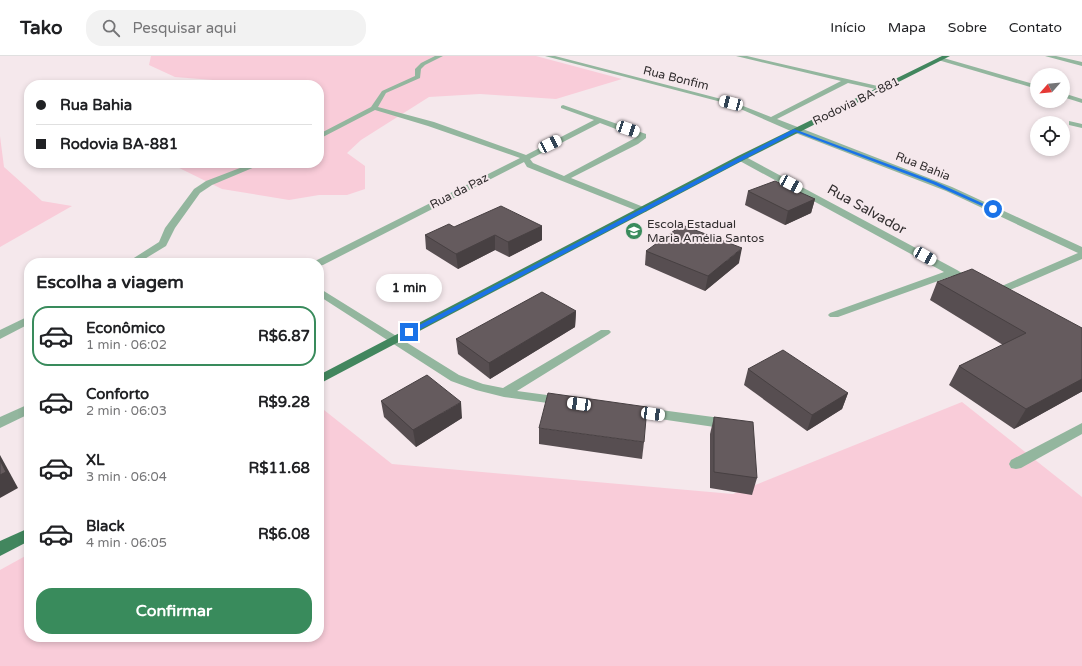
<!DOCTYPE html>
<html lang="pt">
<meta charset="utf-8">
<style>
body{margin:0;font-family:"Varela Round",sans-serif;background:#f2f2f2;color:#202124;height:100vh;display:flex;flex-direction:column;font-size:15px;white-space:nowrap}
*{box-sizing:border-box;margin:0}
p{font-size:13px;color:#757577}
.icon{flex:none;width:22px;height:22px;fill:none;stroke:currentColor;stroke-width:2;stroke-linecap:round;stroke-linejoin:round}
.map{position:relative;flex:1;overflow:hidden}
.sheet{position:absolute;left:24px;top:202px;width:300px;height:384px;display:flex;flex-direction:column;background:#fff;border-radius:16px;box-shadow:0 2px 6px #0003}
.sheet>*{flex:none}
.guide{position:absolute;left:24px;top:24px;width:300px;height:88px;border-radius:16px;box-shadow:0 2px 6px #0003;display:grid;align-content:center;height:88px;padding:0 12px;background:#fff}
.needle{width:26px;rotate:243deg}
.fabs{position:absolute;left:1030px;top:12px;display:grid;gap:8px}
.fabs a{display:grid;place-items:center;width:40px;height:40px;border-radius:50%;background:#fff;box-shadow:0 2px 6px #0003;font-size:20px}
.end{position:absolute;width:18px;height:18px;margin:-9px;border:5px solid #1a73e8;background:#fff;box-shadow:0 0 0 2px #fff}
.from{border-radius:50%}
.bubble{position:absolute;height:28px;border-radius:14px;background:#fff;box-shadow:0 2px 6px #0003;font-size:13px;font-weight:700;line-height:28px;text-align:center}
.car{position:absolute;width:12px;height:24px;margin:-12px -6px;border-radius:5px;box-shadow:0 0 3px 1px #0007;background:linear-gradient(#fff 24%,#345 0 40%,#fff 0 76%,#345 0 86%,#fff 0)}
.guide b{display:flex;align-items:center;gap:14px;height:38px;font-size:15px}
.guide b+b{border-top:1px solid #e0e0e0}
.guide i{width:10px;height:10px;background:#202124}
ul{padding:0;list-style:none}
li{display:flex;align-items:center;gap:12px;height:60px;margin:0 8px 6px;padding:0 4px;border:2px solid transparent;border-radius:16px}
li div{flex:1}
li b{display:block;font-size:15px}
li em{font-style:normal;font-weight:700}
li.active{border-color:#398b5c}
li>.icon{width:36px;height:36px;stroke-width:1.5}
h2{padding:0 12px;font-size:18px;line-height:48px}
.primary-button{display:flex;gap:8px;margin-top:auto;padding:8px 12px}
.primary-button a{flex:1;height:46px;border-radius:16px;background:#398b5c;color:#fff;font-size:16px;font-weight:700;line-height:46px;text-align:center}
header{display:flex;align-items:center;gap:24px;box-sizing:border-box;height:56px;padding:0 20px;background:#fff;border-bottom:1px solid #e0e0e0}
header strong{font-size:19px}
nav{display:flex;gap:22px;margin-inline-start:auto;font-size:14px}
.search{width:280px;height:36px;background:#f2f2f2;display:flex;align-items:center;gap:10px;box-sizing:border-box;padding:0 14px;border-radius:16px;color:#757577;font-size:15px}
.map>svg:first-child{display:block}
.green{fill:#f9ccd9}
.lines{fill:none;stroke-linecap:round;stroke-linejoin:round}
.minor{fill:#93b69e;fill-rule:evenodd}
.major{fill:#42865e;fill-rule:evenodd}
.wall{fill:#574e51}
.shaded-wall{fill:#474042}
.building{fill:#655b5e;stroke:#474042}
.route{fill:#1a73e8}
.labels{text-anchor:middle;stroke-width:4;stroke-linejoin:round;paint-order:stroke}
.far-street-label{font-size:12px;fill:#312d2e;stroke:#f5e8ec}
.far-poi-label{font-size:12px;fill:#312d2e;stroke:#f5e8ec;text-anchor:start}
.street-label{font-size:14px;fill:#312d2e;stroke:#f5e8ec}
</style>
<header>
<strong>Tako</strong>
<div class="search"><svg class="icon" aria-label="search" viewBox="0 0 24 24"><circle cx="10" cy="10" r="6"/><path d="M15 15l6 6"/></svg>Pesquisar aqui</div>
<nav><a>Início</a><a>Mapa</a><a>Sobre</a><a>Contato</a></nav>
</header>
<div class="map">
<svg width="1082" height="610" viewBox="0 0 1082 610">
<rect width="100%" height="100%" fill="#f5e8ec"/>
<g class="green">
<path d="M151,0H536L622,23L556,43L480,38L429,41L361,84L347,97L365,110V133L347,139H319L289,144L222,133L169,107H319V29H237L225,25L175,21L149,9Z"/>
<path d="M0,80L4,111L42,145L72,150L0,191Z"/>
<path d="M962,346L1082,441V610H0V514L29,498V581H319V350L392,408L733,438Z"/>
</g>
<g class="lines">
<g class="minor">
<path d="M435,0H443L425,9L421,13L420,22L386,37L378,51L434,66L526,99L594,64L561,52V50L563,49L646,78V82L638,88L571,122L646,152L647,154L646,156H640L527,111L524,106L323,209L319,210V207H314L315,205L520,102L428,70L375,54L319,83V78L371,51L382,35L415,20V13L421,7ZM600,67L637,81L564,120L533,107L530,103Z"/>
<path d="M545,0H555L733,46L771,61L841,25L736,0H747L882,31V33L880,34L848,27L777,63L952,131L1082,191V203L996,240H988L987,238L988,236L1078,197L946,135L793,76L729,48Z"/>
<path d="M1045,0H1056L1082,6V10Z"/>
<path d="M940,1L1037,29V33L938,4L937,3Z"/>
<path d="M1063,37L1082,43V47L1063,41Z"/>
<path d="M1069,65L1082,68V72L1069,69Z"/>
<path d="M738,100H744L957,214L976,226L971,229L952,220L838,261H830L828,259L830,257L944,216L738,104Z"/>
<path d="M253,107H264L212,129L200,137L175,172L166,190L138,207H126L159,186L165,172L194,133L206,125Z"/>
<path d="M319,232L459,319L483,328L503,332L601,274H609L611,276L609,278L517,335L562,341L567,342L568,345L567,348L562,349L504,341L476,334L451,325L319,240Z"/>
<path d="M29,260V268L0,283V274Z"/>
<path d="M29,348V358L0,372V361Z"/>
<path d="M631,350L728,363L733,365L735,368L733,371L728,373L626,358L624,355L626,352Z"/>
<path d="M1082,367V378L1021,412L1016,413L1011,412L1009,408L1011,404Z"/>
</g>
<g class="major">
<path d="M942,0H950L744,104L319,328V319L738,100Z"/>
<path d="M29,472V485L0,500V485Z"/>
</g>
</g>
<g class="wall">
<path d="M748,135L815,143L811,157L785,169L745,149Z"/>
<path d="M542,170V184L509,201L495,194L458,213L426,193L425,179L454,171Z"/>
<path d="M646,195L739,207L705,235L645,209Z"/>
<path d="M937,226L1082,272V336H1081L1014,373L949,329L959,310L1003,289L930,244Z"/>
<path d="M576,255L575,271L490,323L458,298L456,283Z"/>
<path d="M748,313L848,337L842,353L807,375L744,329Z"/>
<path d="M381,345L462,362L416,391L384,361Z"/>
<path d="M714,361L757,422L752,439L710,432V378Z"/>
<path d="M539,372L644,386L642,403L539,388Z"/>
</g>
<g class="shaded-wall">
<path d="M815,143L811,157L785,169L788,155Z"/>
<path d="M542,170V184L509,201L508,186Z"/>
<path d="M495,179V194L458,213L456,198Z"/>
<path d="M742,192L739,207L705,235L708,220Z"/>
<path d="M576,255L575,271L490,323L489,307Z"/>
<path d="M1082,323V335L1081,336L1014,373L1026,353Z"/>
<path d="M848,337L842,353L807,375L812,359Z"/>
<path d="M461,346L462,362L416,391L413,374Z"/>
<path d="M0,399L18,432L0,442Z"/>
</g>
<g class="building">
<path d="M775,125L815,143L788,155L748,135Z"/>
<path d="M501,150L542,170L508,186L495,179L456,198L425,179L449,168L454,171Z"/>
<path d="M682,169L742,192L708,220L646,195Z"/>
<path d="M972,213L1082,272V323L1026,353L959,310L1026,277L937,226Z"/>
<path d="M542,236L576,255L489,307L456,283Z"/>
<path d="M783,294L848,337L812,359L748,313Z"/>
<path d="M427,319L461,346L413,374L381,345Z"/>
<path d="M548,337L647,351L644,386L539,372Z"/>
<path d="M714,361L753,366L757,422L714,416Z"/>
<path d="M0,404L6,416L0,419Z"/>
</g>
<path class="route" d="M794,73L936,126L995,153L991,154L933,128L796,76L411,278L406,276Z"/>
<defs>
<g id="school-disc" transform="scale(0.9)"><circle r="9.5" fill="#398b5c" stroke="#f5e8ec"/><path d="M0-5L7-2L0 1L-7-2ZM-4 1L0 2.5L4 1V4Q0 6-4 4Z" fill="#fff"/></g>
</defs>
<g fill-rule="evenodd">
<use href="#school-disc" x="634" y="175"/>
</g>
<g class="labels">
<g class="far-street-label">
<text transform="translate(676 22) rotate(14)" y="4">Rua Bonfim</text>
<text transform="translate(856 45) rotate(-26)" y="4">Rodovia BA-881</text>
<text transform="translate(923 110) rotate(22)" y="4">Rua Bahia</text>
<text transform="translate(459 135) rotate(-27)" y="4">Rua da Paz</text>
</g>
<g class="far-poi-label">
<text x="647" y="172">Escola Estadual<tspan x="647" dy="14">Maria Amélia Santos</tspan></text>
</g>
<g class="street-label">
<text transform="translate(867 153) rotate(29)" y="5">Rua Salvador</text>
</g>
</g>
</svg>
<div class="fabs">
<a><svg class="needle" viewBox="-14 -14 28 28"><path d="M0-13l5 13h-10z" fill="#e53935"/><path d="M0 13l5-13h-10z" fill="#757577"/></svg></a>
<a><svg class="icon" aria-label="locate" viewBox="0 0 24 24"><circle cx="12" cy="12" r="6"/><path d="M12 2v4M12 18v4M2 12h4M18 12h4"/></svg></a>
</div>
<i class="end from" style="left:993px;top:153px"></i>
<i class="end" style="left:409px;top:276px"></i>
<div class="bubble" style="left:376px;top:218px;width:66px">1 min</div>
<i class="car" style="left:731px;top:47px;rotate:285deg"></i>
<i class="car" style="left:628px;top:73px;rotate:109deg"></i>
<i class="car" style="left:550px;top:88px;rotate:64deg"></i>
<i class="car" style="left:791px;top:128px;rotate:118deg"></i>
<i class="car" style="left:925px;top:200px;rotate:119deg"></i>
<i class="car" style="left:579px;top:348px;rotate:278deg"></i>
<i class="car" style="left:653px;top:358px;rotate:98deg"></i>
<div class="guide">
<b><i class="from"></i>Rua Bahia</b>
<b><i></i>Rodovia BA-881</b>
</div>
<section class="sheet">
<h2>Escolha a viagem</h2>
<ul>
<li class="active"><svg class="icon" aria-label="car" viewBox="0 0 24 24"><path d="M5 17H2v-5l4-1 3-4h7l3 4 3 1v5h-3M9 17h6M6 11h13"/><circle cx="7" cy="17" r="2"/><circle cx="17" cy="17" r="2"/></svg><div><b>Econômico</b><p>1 min · 06:02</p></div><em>R$6.87</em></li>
<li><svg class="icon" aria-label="car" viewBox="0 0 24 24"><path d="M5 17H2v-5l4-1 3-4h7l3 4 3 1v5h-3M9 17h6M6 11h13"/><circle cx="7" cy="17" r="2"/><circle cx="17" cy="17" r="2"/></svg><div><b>Conforto</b><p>2 min · 06:03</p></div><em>R$9.28</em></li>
<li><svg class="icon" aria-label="car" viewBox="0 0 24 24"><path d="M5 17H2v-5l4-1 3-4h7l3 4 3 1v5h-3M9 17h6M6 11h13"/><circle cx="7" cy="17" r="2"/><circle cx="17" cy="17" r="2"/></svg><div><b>XL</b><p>3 min · 06:04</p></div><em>R$11.68</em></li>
<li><svg class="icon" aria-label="car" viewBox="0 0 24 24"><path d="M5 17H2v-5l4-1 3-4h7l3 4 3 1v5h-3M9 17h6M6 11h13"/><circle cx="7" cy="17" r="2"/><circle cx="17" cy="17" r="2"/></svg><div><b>Black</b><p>4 min · 06:05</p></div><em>R$6.08</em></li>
</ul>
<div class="primary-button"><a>Confirmar</a></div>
</section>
</div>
